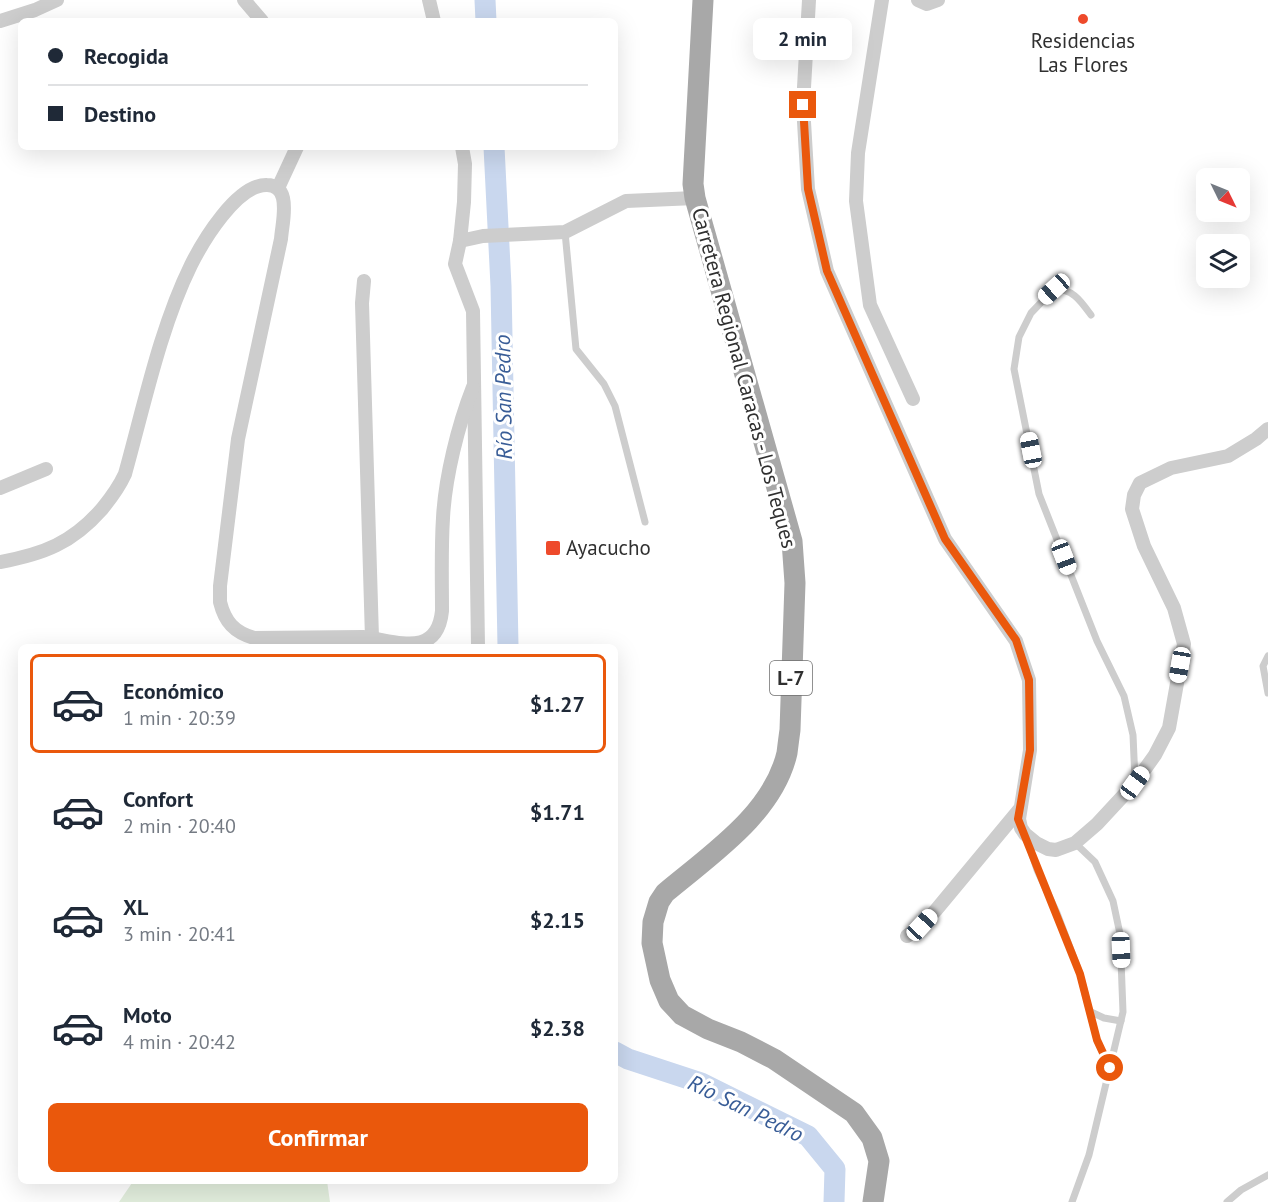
<!DOCTYPE html>
<html lang="es">
<meta charset="utf-8">
<style>
body{margin:0;font-family:"PT Sans",sans-serif;background:#f2f2f3;color:#1f2937;height:100vh;display:flex;flex-direction:column;font-size:22px;white-space:nowrap}
*{box-sizing:border-box;margin:0}
p{font-size:20px;color:#747a83}
.icon{flex:none;width:33px;height:33px;fill:none;stroke:currentColor;stroke-width:2;stroke-linecap:round;stroke-linejoin:round}
.map{position:relative;flex:1;overflow:hidden}
.panel{position:absolute;left:18px;top:644px;width:600px;height:540px;display:flex;flex-direction:column;background:#fff;border-radius:9px;box-shadow:0 6px 24px #0002}
.panel>*{flex:none}
.guide{position:absolute;left:18px;top:18px;width:600px;height:132px;border-radius:9px;box-shadow:0 6px 24px #0002;display:grid;align-content:center;height:132px;padding:0 30px;background:#fff}
.needle{width:39px;rotate:133deg}
.tools{position:absolute;left:1196px;top:168px;display:grid;gap:12px}
.tools a{display:grid;place-items:center;width:54px;height:54px;border-radius:9px;background:#fff;box-shadow:0 6px 24px #0002;font-size:30px}
.end{position:absolute;width:27px;height:27px;margin:-14px;border:8px solid #ea580c;background:#fff;box-shadow:0 0 0 3px #fff}
.from{border-radius:50%}
.bubble{position:absolute;height:42px;border-radius:9px;background:#fff;box-shadow:0 6px 24px #0002;font-size:20px;font-weight:800;line-height:42px;text-align:center}
.car{position:absolute;width:18px;height:36px;margin:-18px -9px;border-radius:8px;box-shadow:0 0 4px 2px #0007;background:linear-gradient(#fff 24%,#345 0 40%,#fff 0 76%,#345 0 86%,#fff 0)}
.guide b{display:flex;align-items:center;gap:21px;height:57px;font-size:22px}
.guide b+b{border-top:2px solid #e0e1e3}
.guide i{width:15px;height:15px;background:#1f2937}
ul{padding:10px 0 0;list-style:none}
li{display:flex;align-items:center;gap:18px;height:99px;margin:0 12px 9px;padding:0 18px;border:3px solid transparent;border-radius:9px}
li div{flex:1}
li b{display:block;font-size:22px}
li em{font-style:normal;font-weight:800}
li.active{border-color:#ea580c}
li>.icon{width:54px;height:54px;stroke-width:1.5}
.action{display:flex;gap:12px;margin-top:auto;padding:12px 30px}
.action a{flex:1;height:69px;border-radius:9px;background:#ea580c;color:#fff;font-size:24px;font-weight:800;line-height:69px;text-align:center}
.map>svg:first-child{display:block}
.green{fill:#e2eedd}
.lines{fill:none;stroke-linecap:round;stroke-linejoin:round}
.river{stroke:#c9d7ee;stroke-width:21}
.service{stroke:#cdcdcd;stroke-width:7}
.minor{stroke:#cdcdcd;stroke-width:14}
.primary{stroke:#a8a8a8;stroke-width:21}
.route{stroke:#ea580c;stroke-width:8}
.poi-dot{fill:#ee4a2b;stroke:#fff;stroke-width:2}
.labels{text-anchor:middle;stroke-width:6;stroke-linejoin:round;paint-order:stroke}
.shield{fill:#fff;stroke:#6e6e6e;stroke-width:1.5}
.shield-label{font-size:20px;font-weight:bold;fill:#303030}
.poi-label{font-size:21px;fill:#303030;stroke:#fff}
.street-label{font-size:21px;fill:#303030;stroke:#fff}
.water-label{font-size:22px;font-style:italic;fill:#395d97;stroke:#fff}
</style>
<div class="map">
<svg width="1268" height="1202" viewBox="0 0 1268 1202">
<rect width="100%" height="100%" fill="#fff"/>
<path class="green" d="M134,1180L327,1181L330,1202H119Z"/>
<g class="lines">
<g class="river">
<path d="M485,0L486,21"/>
<path d="M494,147L501,286L508,646"/>
<path d="M615,1052L628,1059L701,1083L808,1136L835,1169L834,1202"/>
</g>
<g class="service">
<path d="M565,232L576,349L604,384L615,406L645,522"/>
<path d="M1091,315C1080,300 1073,289 1054,289L1031,313L1019,337L1014,369L1039,494L1097,641L1124,696L1133,735L1135,780"/>
<path d="M1268,656L1263,666L1268,693"/>
<path d="M1027,839L1037,870L1057,913L1080,974L1097,1040L1110,1068"/>
<path d="M1091,1012L1104,1018L1121,1021"/>
<path d="M1072,1202L1089,1155L1123,1012L1120,934L1113,901L1095,862L1075,843"/>
<path d="M1227,1202L1241,1190L1268,1175"/>
</g>
<g class="minor">
<path d="M244,0L262,21"/>
<path d="M429,0L434,21"/>
<path d="M809,0L803,105L808,189L827,271L945,539L1016,641L1029,680L1030,750L1019,819L1021,828L1025,834L1036,843L1048,849L1056,850L1075,843L1097,824L1135,783L1155,755L1169,728L1184,644L1174,608L1144,546L1132,509L1134,495L1140,483L1171,468L1228,456L1256,439L1268,429"/>
<path d="M882,0L858,153L856,201L870,305L913,399"/>
<path d="M918,0L927,4L938,0"/>
<path d="M0,21L35,10L57,0"/>
<path d="M462,147L465,164L464,202L460,241L455,264L473,311L478,646"/>
<path d="M278,188L297,147"/>
<path d="M460,241L483,236L565,232L626,201L695,198"/>
<path d="M364,281L362,303L372,638"/>
<path d="M0,488L46,469"/>
<path d="M0,562C44,554 72,543 102,509C111,498 119,487 125,474C144,406 160,328 191,265C203,241 237,184 267,185C275,185 281,189 283,198C286,211 282,226 281,239L238,439L220,586V602C225,622 234,632 254,638L363,637C394,640 437,660 442,611C442,580 441,549 443,518C445,478 458,425 473,387"/>
<path d="M907,936L922,925L936,910L1019,810"/>
</g>
<path class="primary" d="M703,0L693,184L695,198L792,541L795,583L790,730C789,737 788,745 787,753C773,814 710,855 665,893L659,902L653,922L652,943L660,980L669,1001L682,1015L708,1029L741,1042L774,1059L854,1113L872,1138L879,1161L873,1202"/>
</g>
<g class="lines">
<path class="route" d="M803,105L808,189L827,271L945,539L1016,640L1029,680L1030,750L1018,819L1080,974L1097,1040L1110,1068"/>
</g>
<g class="poi-dot">
<circle cx="1083" cy="19" r="6"/>
<rect x="545" y="540" width="16" height="16" rx="3"/>
</g>
<g class="labels">
<rect class="shield" x="770" y="661" width="42" height="34" rx="4.5"/>
<g class="shield-label">
<text x="791" y="685">L-7</text>
</g>
<g class="poi-label">
<text x="1083" y="48">Residencias<tspan x="1083" dy="24">Las Flores</tspan></text>
<text x="566" y="555" text-anchor="start">Ayacucho</text>
</g>
<g class="street-label">
<text transform="translate(744 378) rotate(75)" y="7">Carretera Regional Caracas - Los Teques</text>
</g>
<g class="water-label">
<text transform="translate(503 397) rotate(-91)" y="8">Río San Pedro</text>
<text transform="translate(746 1108) rotate(26)" y="8">Río San Pedro</text>
</g>
</g>
</svg>
<div class="tools">
<a><svg class="needle" viewBox="-14 -14 28 28"><path d="M0-13l5 13h-10z" fill="#e53935"/><path d="M0 13l5-13h-10z" fill="#747a83"/></svg></a>
<a><svg class="icon" aria-label="layers" viewBox="0 0 24 24"><path d="M12 4l9 5-9 5-9-5zM3 14l9 5 9-5"/></svg></a>
</div>
<i class="end from" style="left:1110px;top:1068px"></i>
<i class="end" style="left:803px;top:105px"></i>
<div class="bubble" style="left:753px;top:18px;width:99px">2 min</div>
<i class="car" style="left:1054px;top:289px;rotate:228deg"></i>
<i class="car" style="left:1031px;top:450px;rotate:349deg"></i>
<i class="car" style="left:1064px;top:557px;rotate:159deg"></i>
<i class="car" style="left:1180px;top:665px;rotate:190deg"></i>
<i class="car" style="left:1135px;top:783px;rotate:36deg"></i>
<i class="car" style="left:922px;top:925px;rotate:43deg"></i>
<i class="car" style="left:1121px;top:950px;rotate:178deg"></i>
<div class="guide">
<b><i class="from"></i>Recogida</b>
<b><i></i>Destino</b>
</div>
<section class="panel">
<ul>
<li class="active"><svg class="icon" aria-label="car" viewBox="0 0 24 24"><path d="M5 17H2v-5l4-1 3-4h7l3 4 3 1v5h-3M9 17h6M6 11h13"/><circle cx="7" cy="17" r="2"/><circle cx="17" cy="17" r="2"/></svg><div><b>Económico</b><p>1 min · 20:39</p></div><em>$1.27</em></li>
<li><svg class="icon" aria-label="car" viewBox="0 0 24 24"><path d="M5 17H2v-5l4-1 3-4h7l3 4 3 1v5h-3M9 17h6M6 11h13"/><circle cx="7" cy="17" r="2"/><circle cx="17" cy="17" r="2"/></svg><div><b>Confort</b><p>2 min · 20:40</p></div><em>$1.71</em></li>
<li><svg class="icon" aria-label="car" viewBox="0 0 24 24"><path d="M5 17H2v-5l4-1 3-4h7l3 4 3 1v5h-3M9 17h6M6 11h13"/><circle cx="7" cy="17" r="2"/><circle cx="17" cy="17" r="2"/></svg><div><b>XL</b><p>3 min · 20:41</p></div><em>$2.15</em></li>
<li><svg class="icon" aria-label="car" viewBox="0 0 24 24"><path d="M5 17H2v-5l4-1 3-4h7l3 4 3 1v5h-3M9 17h6M6 11h13"/><circle cx="7" cy="17" r="2"/><circle cx="17" cy="17" r="2"/></svg><div><b>Moto</b><p>4 min · 20:42</p></div><em>$2.38</em></li>
</ul>
<div class="action"><a>Confirmar</a></div>
</section>
</div>
